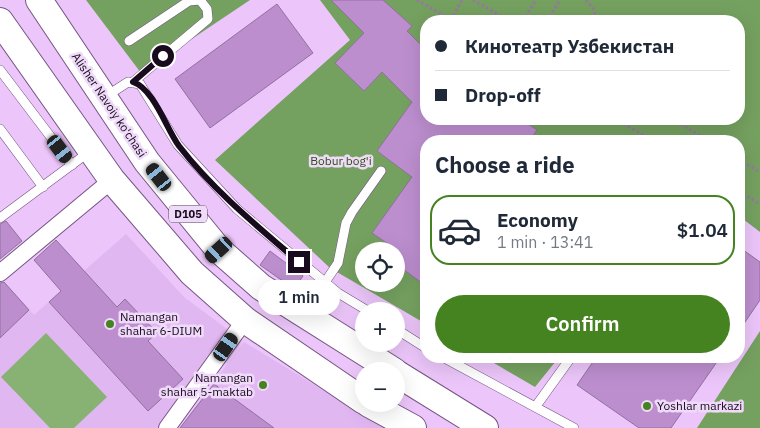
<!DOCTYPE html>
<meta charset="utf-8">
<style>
body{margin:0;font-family:"IBM Plex Sans",sans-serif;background:#f2f2f3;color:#1f2937;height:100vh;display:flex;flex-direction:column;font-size:19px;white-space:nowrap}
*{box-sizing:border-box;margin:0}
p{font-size:16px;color:#747a83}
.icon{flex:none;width:28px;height:28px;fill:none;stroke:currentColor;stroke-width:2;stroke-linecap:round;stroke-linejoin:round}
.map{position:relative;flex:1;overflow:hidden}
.side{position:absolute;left:420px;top:135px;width:325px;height:228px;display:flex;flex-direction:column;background:#fff;border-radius:20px;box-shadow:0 5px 20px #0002}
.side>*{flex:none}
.hud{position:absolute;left:420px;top:15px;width:325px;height:110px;border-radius:20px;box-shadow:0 5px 20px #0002;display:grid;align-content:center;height:110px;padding:0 15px;background:#fff}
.controls{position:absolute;left:355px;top:242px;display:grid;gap:10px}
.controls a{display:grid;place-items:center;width:50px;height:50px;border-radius:50%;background:#fff;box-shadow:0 5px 20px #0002;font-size:25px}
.end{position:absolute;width:22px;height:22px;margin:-11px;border:6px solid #180b1d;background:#fff;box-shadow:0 0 0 2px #fff}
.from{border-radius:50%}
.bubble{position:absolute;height:35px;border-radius:18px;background:#fff;box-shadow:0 5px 20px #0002;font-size:16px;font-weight:600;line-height:35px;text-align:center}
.car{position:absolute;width:15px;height:30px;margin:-15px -8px;border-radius:6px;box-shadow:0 0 4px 1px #0007;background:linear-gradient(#222 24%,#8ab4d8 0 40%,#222 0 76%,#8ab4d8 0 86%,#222 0)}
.hud b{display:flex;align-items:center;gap:18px;height:48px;font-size:19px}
.hud b+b{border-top:1px solid #e0e1e3}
.hud i{width:12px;height:12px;background:#1f2937}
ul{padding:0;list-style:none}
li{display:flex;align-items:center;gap:15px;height:70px;margin:0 10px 8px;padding:0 5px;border:2px solid transparent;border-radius:20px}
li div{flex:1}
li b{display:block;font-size:19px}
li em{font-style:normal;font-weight:600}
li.on{border-color:#458220}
li>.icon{width:45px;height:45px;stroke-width:1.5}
h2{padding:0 15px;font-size:22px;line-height:60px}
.button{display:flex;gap:10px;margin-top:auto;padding:10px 15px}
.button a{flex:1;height:58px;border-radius:30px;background:#458220;color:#fff;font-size:20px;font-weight:600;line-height:58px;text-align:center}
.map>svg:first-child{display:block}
.built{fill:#e1b7f1}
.green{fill:#87b274}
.forest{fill:#75a160;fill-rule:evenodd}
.building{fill:#bc8ece;stroke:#9270a0}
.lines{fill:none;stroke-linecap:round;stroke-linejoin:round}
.service-casing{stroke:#765583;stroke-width:10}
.minor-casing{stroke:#765583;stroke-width:18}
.primary-casing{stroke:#765583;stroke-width:28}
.path{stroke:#95799f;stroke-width:3;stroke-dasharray:2.5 2.5;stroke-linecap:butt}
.service{stroke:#fff;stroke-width:9}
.minor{stroke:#fff;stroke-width:16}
.primary{stroke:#fff;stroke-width:26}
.route{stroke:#180b1d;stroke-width:6}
.poi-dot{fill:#458220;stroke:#f0daf9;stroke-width:2}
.labels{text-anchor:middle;stroke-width:5;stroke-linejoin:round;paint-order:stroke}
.shield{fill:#f0daf9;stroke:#59495f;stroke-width:1}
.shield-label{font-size:11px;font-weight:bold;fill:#180b1d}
.street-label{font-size:12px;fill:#180b1d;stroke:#f0daf9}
.park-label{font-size:12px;fill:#29530f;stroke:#f0daf9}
.poi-label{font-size:12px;fill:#180b1d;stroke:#f0daf9;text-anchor:start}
</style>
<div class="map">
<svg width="760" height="428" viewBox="0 0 760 428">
<rect width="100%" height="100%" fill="#ecc6fa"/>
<g class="built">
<path d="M126,234L184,297L231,332L158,428H0V286L4,282L34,315Z"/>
<path d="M244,342L385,428H179Z"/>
</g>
<path class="green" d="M46,333L107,397L74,428H50L1,377Z"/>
<g class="forest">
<path d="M86,0H250L141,73Z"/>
<path d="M320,0H760V232L739,216V141H426V324L330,268L215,160L350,40ZM426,21H739V119H426ZM364,251H396V284H364Z"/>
<path d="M760,331V428H697Z"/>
<path d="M482,356H560L535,387Z"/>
</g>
<g class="building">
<path d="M331,0H383L412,26L407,31L426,50V119H521L537,130L529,141H426V286L396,264V251H383L388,244L372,233L412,177L377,151L412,102L382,72L364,91L335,63L364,33Z"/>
<path d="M277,4L313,53L210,128L175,79Z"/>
<path d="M6,221L22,241L0,259V224Z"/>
<path d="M56,240L117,307L125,299L157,333L148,341L183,379L148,411L49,302L61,291L34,260Z"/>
<path d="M739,247L760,262V300L739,331Z"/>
<path d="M270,251L303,276L294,289L260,265Z"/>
<path d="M4,282L29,310L0,338V283Z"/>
<path d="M597,356H721L671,428H639L577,385Z"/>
<path d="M214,384L274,428H180Z"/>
</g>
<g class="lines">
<g class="service-casing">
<g id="service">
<path d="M129,41L189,1L200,0L207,9L208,19L133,82"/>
<path d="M0,70L72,165"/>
<path d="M105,97L128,82L140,84L178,145L237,209L338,293L368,311"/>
<path d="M0,129L43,187"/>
<path d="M0,218L89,152"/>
<path d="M305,312L338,263L346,223L352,212L381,171"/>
<path d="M396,329L426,348"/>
<path d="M441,356L574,428"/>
<path d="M536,406L572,356"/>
</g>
</g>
<g class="minor-casing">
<g id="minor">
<path d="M0,273L112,180"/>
<path d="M167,428L245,320"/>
</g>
</g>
<g class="primary-casing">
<g id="primary">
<path d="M39,0L147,162L219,250L261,287L394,371"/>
<path d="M0,21L112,180L192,273L245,320L364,401"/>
<path d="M396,373L485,428"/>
<path d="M369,404L413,428"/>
</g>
</g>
<g class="path">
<path d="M417,0L453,21"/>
<path d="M473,0L509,21"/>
<path d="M586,0L593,8L597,21"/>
<path d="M451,20L462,0"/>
<path d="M523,21L536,0"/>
<path d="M547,21L560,0"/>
<path d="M615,119L654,141"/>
<path d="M672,119L709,141"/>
<path d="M739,159L760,172"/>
<path d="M739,191L760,204"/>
</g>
<use href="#service" class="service"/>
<use href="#minor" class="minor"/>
<use href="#primary" class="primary"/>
</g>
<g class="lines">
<path class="route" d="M163,56L133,82C154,89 166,128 179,146C213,190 257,226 299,262"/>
</g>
<g class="poi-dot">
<circle cx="110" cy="324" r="5"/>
<circle cx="263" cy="385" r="5"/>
<circle cx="647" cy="406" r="5"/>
</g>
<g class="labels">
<rect class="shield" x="169" y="205.5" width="38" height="17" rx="4"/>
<g class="shield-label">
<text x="188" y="218">D105</text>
</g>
<g class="street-label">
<text transform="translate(109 105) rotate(56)" y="4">Alisher Navoiy ko'chasi</text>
</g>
<g class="park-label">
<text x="341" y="165">Bobur bog'i</text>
</g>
<g class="poi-label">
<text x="120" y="321">Namangan<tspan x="120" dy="14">shahar 6-DIUM</tspan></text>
<text x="253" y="382" text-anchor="end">Namangan<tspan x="253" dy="14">shahar 5-maktab</tspan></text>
<text x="657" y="410">Yoshlar markazi</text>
</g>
</g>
</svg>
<div class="controls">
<a><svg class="icon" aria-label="locate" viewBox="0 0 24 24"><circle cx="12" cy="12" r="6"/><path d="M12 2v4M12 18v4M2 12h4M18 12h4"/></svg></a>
<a>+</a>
<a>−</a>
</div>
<i class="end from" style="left:163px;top:56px"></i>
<i class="end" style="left:299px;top:262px"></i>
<div class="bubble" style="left:258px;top:280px;width:82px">1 min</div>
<i class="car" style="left:60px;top:149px;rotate:143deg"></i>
<i class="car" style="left:159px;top:177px;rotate:322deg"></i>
<i class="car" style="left:219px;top:250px;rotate:228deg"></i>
<i class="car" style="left:226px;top:347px;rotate:35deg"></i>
<div class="hud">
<b><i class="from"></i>Кинотеатр Узбекистан</b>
<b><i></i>Drop-off</b>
</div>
<section class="side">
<h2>Choose a ride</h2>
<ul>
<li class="on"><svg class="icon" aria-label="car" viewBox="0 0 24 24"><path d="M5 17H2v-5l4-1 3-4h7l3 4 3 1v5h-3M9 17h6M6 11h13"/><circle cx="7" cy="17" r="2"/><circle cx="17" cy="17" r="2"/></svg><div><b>Economy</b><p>1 min · 13:41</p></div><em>$1.04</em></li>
</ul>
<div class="button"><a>Confirm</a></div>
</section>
</div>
